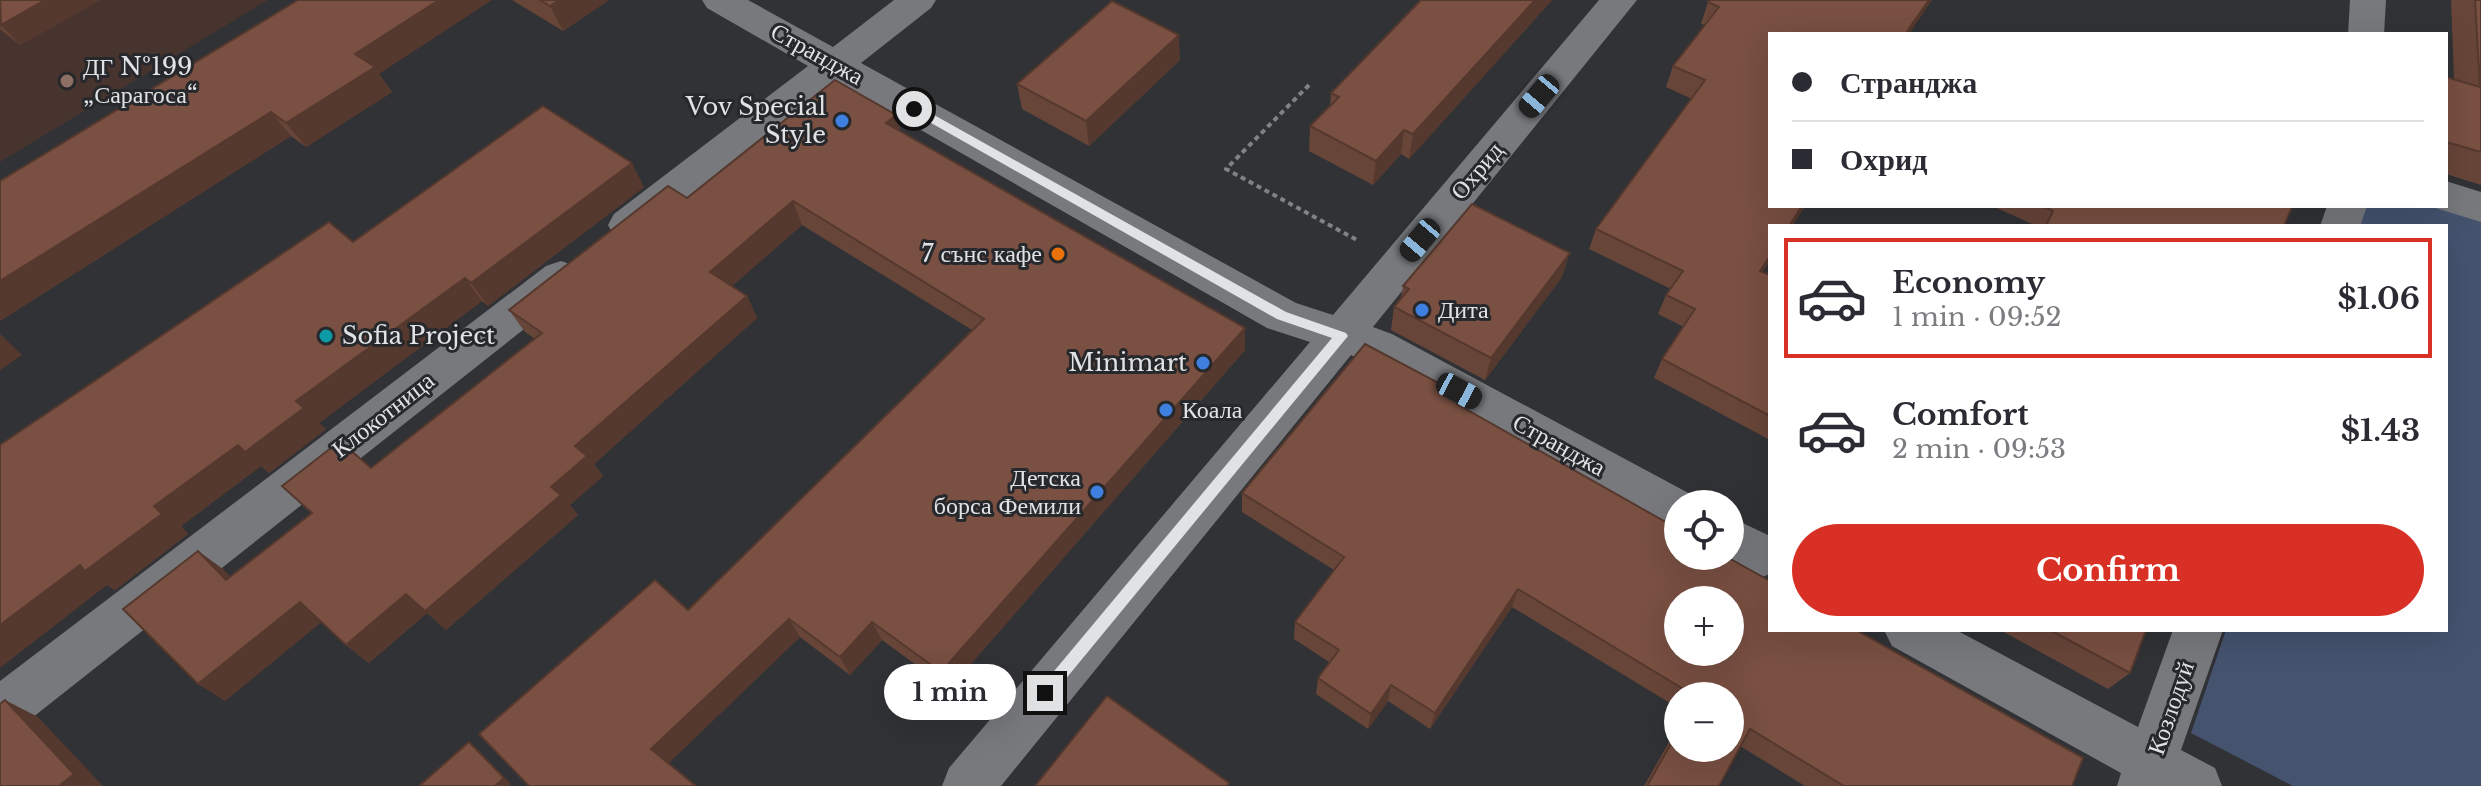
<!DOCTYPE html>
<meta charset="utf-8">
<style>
body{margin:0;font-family:"Libre Baskerville",serif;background:#f7f7f7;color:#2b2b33;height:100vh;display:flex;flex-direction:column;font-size:30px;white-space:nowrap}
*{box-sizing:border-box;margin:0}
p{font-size:26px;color:#7c7c81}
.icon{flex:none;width:44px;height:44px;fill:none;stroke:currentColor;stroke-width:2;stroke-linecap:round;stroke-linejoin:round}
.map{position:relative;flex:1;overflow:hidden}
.sheet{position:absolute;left:1768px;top:224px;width:680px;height:408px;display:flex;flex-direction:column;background:#fff;border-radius:0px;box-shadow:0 8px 32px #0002}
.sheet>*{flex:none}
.banner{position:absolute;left:1768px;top:32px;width:680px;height:176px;border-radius:0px;box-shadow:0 8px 32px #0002;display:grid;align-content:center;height:176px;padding:0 24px;background:#fff}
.tools{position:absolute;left:1664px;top:490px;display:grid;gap:16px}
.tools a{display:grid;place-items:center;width:80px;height:80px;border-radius:50%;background:#fff;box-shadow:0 8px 32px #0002;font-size:40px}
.end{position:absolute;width:36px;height:36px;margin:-18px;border:10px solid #e1e2e4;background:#111;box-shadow:0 0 0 4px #111}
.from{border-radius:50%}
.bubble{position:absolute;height:56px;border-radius:28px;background:#fff;box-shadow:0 8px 32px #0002;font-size:26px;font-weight:700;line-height:56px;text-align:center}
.car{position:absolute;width:24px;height:48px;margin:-24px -12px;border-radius:10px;box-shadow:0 0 6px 2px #0007;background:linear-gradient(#222 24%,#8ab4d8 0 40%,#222 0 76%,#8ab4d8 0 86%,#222 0)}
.banner b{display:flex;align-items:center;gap:28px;height:76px;font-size:30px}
.banner b+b{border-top:2px solid #e1e1e2}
.banner i{width:20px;height:20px;background:#2b2b33}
ul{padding:14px 0 0;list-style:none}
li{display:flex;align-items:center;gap:24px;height:120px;margin:0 16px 12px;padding:0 8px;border:4px solid transparent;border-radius:0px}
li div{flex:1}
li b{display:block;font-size:30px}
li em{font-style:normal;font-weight:700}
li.on{border-color:#d93025}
li>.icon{width:72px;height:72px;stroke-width:1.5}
.primary-button{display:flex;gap:16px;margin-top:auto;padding:16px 24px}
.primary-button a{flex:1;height:92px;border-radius:48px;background:#d93025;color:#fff;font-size:32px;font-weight:700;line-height:92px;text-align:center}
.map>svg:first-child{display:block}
.education{fill:#48342f}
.green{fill:#45536f}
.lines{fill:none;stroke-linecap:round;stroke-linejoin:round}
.path{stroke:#808284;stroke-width:4;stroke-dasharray:5 4;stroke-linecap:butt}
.street{fill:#77797d;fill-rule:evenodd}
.wall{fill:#684539}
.shaded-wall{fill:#55382e}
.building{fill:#795042;stroke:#55382e;stroke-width:2;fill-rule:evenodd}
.route{fill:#e1e2e4}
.education-dot{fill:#8d6e63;stroke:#26282b;stroke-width:3}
.shop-dot{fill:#3f7fe0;stroke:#26282b;stroke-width:3}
.food-dot{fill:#e8710a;stroke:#26282b;stroke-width:3}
.culture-dot{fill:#0f9aa8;stroke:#26282b;stroke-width:3}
.labels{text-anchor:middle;stroke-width:6;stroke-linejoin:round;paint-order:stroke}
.street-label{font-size:24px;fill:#e1e2e4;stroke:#26282b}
.poi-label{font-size:24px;fill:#e1e2e4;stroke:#26282b;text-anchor:start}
</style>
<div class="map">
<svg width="2481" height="786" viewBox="0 0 2481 786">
<rect width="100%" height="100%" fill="#303235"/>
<path class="education" d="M0,0H268L0,162Z"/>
<path class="green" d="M2357,206H2446L2481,210V786H2293L2191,733L2226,630H2446V226H2352Z"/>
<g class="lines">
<path class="path" d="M1309,85L1226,169L1357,240"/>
<g class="street">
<path d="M702,0H748L833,47L894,0H936L931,8L861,63L1296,303L1333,315L1599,0H1637L1373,327L1392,334L1694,496L1698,504H1678V530L1662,524L1351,355L1001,786H942L949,768L1310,342L1267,328L837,82L642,236L628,240L614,236L608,225L614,214L808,66L707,8Z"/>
<path d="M2350,0H2386L2384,34H2348Z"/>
<path d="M2446,181L2481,192V222L2432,207L2446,206Z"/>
<path d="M2327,206H2367L2360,226H2320Z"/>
<path d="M561,261L576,266L582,277L576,288L18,729L0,736V681L546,266Z"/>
<path d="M1730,517L1770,536V574L1762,577L1719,556H1730Z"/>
<path d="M1884,630H1956L2138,727L2173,630H2223L2181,750L2215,768L2222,786H2117L2121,773L1892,646Z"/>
</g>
</g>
<g class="wall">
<path d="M0,0H100L20,45L0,29Z"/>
<path d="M512,0H609L563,31Z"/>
<path d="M1552,0L1409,159L1401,154L1373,185L1309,151L1310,126L1330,107L1331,93Z"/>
<path d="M1932,0L1770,206H1805L1792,226H1770V260L1762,272L1770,275V440L1654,378L1662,359L1684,327L1658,314L1666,295L1671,289L1589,249L1596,229L1692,99L1666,87L1673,66L1705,25L1701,24L1708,2Z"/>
<path d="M2451,0H2481V185L2446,174V77L2454,79Z"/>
<path d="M1180,60L1089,146L1022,109L1017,84Z"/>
<path d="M379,74L392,92L306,147L291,136L0,321V181Z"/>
<path d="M896,115L901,132L1245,350L949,689L882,640L850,675L800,637L668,763L529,786L688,610L972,330L802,225L732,286L747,296L757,318L594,464L603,476L570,505L578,515L446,630L427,613L369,663L346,645L321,622L225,701L198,551L224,570L230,577L371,468L535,339L525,332L509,310L687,198Z"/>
<path d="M644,187L488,306L482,301L319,423L326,429L269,473L261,466L181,526L188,534L115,590L107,585L353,242Z"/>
<path d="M1992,206H2289L2284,226H2037Z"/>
<path d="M1562,277L1485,380L1391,330L1394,307L1401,299L1403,286Z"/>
<path d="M1461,406L2072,786H1805L1740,746L1719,786H1644L1678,726V748L1730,696H1678V708L1512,607L1430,729L1388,701L1368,729L1316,694L1318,678L1329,662L1294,639L1295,622L1334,570L1242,512V493Z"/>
<path d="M2000,630H2146L2130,673L2108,689Z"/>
</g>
<g class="shaded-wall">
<path d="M45,0H100L20,45L1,25Z"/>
<path d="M439,0H492L379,74L392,92L306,147L286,123L355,54Z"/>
<path d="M559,0H609L563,31L550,6Z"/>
<path d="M1535,0H1552L1409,159L1413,134Z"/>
<path d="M1929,0H1932L1909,34H1905Z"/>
<path d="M1179,35L1180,60L1089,146L1086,121Z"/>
<path d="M271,112L291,136L0,321V281Z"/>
<path d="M896,115L903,139L886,123Z"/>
<path d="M1404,130L1401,154L1373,185L1376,161Z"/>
<path d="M632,163L644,187L488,306L471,283Z"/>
<path d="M793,201L802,225L722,295L710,272Z"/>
<path d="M1802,206H1805L1792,226H1789Z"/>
<path d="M1570,253L1562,277L1485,380L1491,358Z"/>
<path d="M1770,256V260L1751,290L1760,271Z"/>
<path d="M465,278L482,301L319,423L326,429L269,473L261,466L181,526L188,534L115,590L107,585L0,668V625L154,506Z"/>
<path d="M747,296L757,318L594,464L603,476L570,505L578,515L446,630L427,613L369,663L346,645L406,594L551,487L575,446Z"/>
<path d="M1245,328V350L949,689L941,672Z"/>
<path d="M0,334L22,355L0,370Z"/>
<path d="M198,551L224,570L252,599L226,580Z"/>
<path d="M1518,589L1512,607L1430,729L1435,713Z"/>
<path d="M300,602L324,620L225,701L198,684Z"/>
<path d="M789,619L800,637L667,765L651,749Z"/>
<path d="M872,622L882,640L850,675L840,657Z"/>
<path d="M1391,685L1388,701L1368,729L1371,714Z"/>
<path d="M5,700L38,717L103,786H59Z"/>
<path d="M469,742L476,748L511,784L509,786H495Z"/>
</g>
<g class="building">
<path d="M0,0H45L1,25Z"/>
<path d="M298,0H439L355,54L375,67L286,123L271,112L0,281V181Z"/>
<path d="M540,0H559L550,6Z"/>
<path d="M1421,0H1535L1413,134L1404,130L1376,161L1310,126L1339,97L1331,93Z"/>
<path d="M1710,0H1929L1905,34H1770V206H1802L1789,226H1770V256L1760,271L1770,275V416L1662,359L1695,309L1666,295L1683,271L1596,229L1705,80L1673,66L1719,7L1708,2Z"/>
<path d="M2475,0H2481V152L2446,142V77L2480,87Z"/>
<path d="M1112,1L1179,35L1086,121L1017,84Z"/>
<path d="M835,80L896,115L886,123L1245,328L941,672L872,622L840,657L789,619L651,749L696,786H529L479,734L655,580L688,610L984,319L793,201L710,272L747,296L575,446L587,456L551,487L561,495L425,611L406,594L346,645L300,602L198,684L123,609L198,551L226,580L312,513L282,486L340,441L371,468L542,333L509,310L668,186L687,198Z"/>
<path d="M543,106L632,163L471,283L465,278L296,401L304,408L245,452L238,445L154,506L162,514L85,571L80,565L0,625V445L329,222L353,242Z"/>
<path d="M1472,204L1570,253L1491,358L1394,307L1409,289L1403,286Z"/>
<path d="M2042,206H2289L2292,207L2284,226H2046L2053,211Z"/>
<path d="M1365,344L1463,396L1457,404L1678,529V556H1725L1770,581V630H1856L2083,758L2072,786H1844L1750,729L1719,786H1647L1678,731V748H1730V696H1695L1518,589L1435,713L1391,685L1371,714L1318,678L1339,650L1295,622L1344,557L1242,493ZM1678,600H1730V652H1678Z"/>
<path d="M2050,630H2146L2130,673Z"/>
<path d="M1107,696L1229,783L1227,786H1035Z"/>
<path d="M5,700L74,774L59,786H0V704Z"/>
<path d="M469,742L504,778L495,786H419Z"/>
</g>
<path class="route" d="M910,106H918L1286,312L1346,333L1348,336L1050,698L1045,700L1040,698V688L1332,338L1277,319L910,111Z"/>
<circle class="education-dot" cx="67" cy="81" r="8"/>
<g class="shop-dot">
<circle cx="842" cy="121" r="8"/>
<circle cx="1422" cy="310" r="8"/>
<circle cx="1203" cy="363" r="8"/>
<circle cx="1166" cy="410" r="8"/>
<circle cx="1097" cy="492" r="8"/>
</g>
<circle class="food-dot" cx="1058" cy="254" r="8"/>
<circle class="culture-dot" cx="326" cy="336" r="8"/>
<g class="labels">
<g class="street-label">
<text transform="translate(817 54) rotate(29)" y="8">Странджа</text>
<text transform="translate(1477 171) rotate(-50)" y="8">Охрид</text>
<text transform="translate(383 415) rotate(-38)" y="8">Клокотница</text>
<text transform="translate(1559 445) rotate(29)" y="8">Странджа</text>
<text transform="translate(2171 708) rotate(-71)" y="8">Козлодуй</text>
</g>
<g class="poi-label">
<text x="83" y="75">ДГ №199<tspan x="83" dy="28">„Сарагоса“</tspan></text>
<text x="826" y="115" text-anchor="end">Vov Special<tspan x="826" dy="28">Style</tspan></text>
<text x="1042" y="262" text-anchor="end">7 сънс кафе</text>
<text x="1438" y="318">Дита</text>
<text x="342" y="344">Sofia Project</text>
<text x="1187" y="371" text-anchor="end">Minimart</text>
<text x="1182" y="418">Коала</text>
<text x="1081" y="486" text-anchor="end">Детска<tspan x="1081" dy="28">борса Фемили</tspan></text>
</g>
</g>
</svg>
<div class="tools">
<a><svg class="icon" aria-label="locate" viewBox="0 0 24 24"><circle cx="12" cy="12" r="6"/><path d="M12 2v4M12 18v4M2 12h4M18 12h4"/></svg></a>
<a>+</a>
<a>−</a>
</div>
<i class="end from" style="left:914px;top:109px"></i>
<i class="end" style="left:1045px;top:693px"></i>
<div class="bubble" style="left:884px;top:664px;width:132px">1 min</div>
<i class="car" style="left:1539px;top:96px;rotate:220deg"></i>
<i class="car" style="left:1420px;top:240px;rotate:220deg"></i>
<i class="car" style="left:1459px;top:391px;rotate:118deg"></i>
<div class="banner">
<b><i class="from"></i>Странджа</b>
<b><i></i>Охрид</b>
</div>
<section class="sheet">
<ul>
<li class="on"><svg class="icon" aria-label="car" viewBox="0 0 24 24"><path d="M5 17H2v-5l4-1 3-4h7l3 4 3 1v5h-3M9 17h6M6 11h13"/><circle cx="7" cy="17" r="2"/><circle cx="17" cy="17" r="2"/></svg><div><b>Economy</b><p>1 min · 09:52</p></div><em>$1.06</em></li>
<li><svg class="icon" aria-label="car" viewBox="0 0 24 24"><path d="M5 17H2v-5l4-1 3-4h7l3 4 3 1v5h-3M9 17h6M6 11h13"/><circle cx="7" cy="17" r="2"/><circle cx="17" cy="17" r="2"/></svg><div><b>Comfort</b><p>2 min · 09:53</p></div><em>$1.43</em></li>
</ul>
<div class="primary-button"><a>Confirm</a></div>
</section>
</div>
